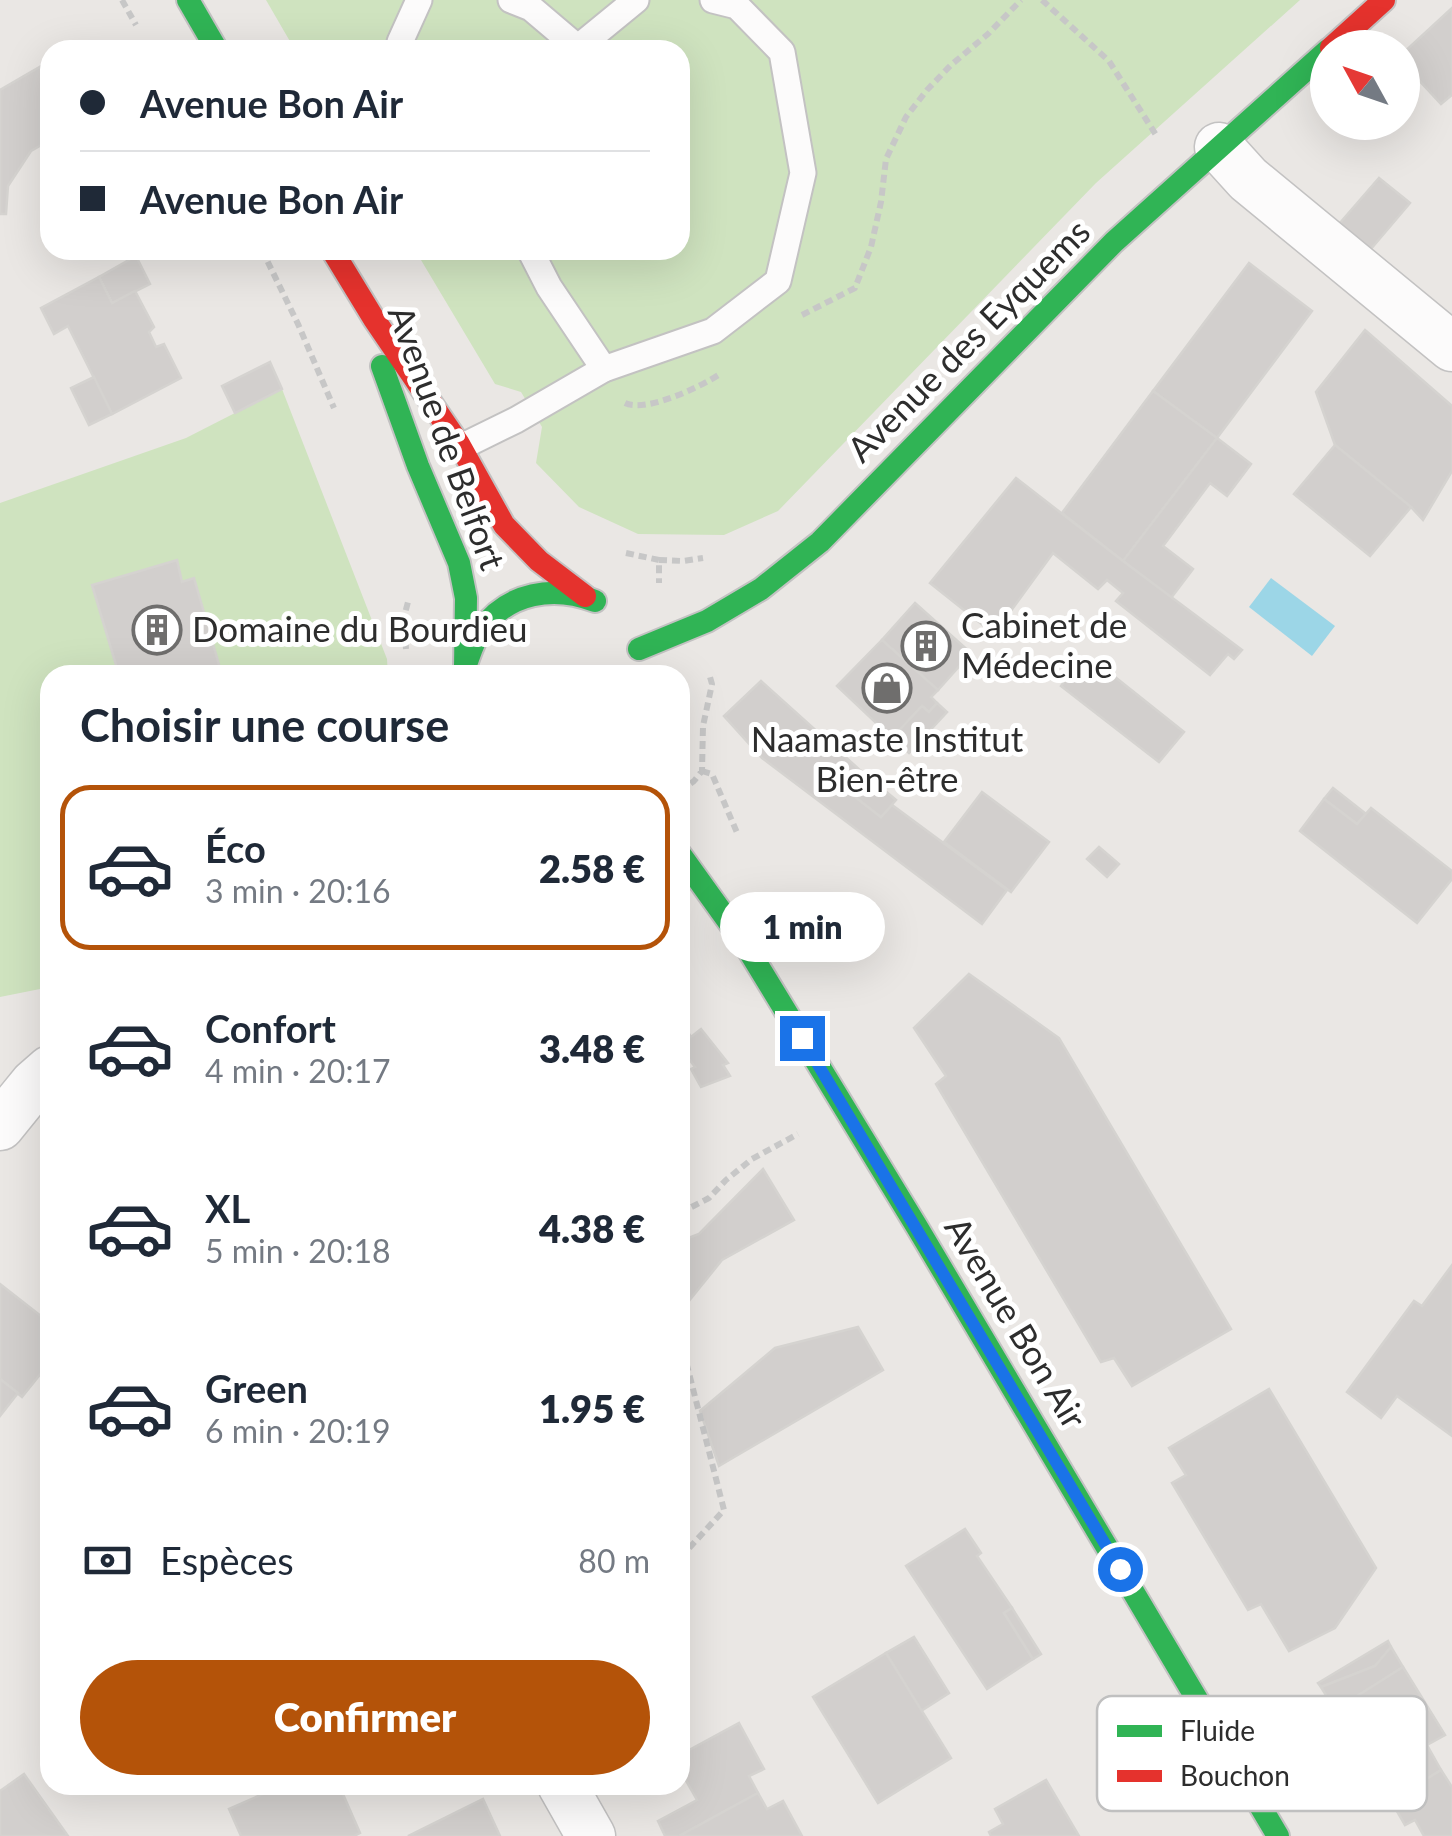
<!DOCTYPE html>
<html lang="fr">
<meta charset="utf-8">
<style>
body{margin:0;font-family:Lato,sans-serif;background:#f6f6f7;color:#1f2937;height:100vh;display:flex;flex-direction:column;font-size:38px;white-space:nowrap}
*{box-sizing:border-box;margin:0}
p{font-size:32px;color:#747a83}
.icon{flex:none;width:55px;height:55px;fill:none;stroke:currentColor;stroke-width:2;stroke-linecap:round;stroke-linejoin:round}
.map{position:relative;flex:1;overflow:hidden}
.panel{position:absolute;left:40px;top:665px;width:650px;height:1130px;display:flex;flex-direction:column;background:#fff;border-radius:30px;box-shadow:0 10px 40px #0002}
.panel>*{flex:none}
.banner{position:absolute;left:40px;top:40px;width:650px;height:220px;border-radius:30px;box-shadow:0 10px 40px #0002;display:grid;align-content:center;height:220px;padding:0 40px;background:#fff}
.needle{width:65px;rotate:310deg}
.controls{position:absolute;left:1310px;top:30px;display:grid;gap:20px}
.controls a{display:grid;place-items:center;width:110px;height:110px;border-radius:50%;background:#fff;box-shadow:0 10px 40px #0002;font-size:50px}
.end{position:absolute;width:45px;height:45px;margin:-22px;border:12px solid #1a73e8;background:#fff;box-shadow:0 0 0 5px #fff}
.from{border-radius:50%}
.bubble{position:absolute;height:70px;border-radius:35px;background:#fff;box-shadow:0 10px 40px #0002;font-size:32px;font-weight:800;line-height:70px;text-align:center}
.banner b{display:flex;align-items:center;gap:35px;height:95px;font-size:38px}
.banner b+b{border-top:2px solid #e0e1e3}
.banner i{width:25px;height:25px;background:#1f2937}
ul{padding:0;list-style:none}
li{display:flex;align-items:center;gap:30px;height:165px;margin:0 20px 15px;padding:0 20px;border:5px solid transparent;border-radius:30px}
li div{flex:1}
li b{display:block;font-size:38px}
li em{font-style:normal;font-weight:800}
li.active{border-color:#b45309}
li>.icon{width:90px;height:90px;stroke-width:1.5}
h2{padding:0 40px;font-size:45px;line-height:120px}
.pay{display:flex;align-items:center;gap:25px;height:110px;padding:0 40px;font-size:38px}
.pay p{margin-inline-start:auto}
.button{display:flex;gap:20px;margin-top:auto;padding:20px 40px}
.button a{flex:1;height:115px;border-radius:60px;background:#b45309;color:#fff;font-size:40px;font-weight:800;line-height:115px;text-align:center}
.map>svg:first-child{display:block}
.green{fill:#cfe3bf}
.water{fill:#9cd6e7}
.building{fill:#d2cfcd;stroke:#d5d3d0;stroke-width:2.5}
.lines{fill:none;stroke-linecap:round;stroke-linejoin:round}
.lane-casing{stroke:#c3c2c2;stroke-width:29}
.street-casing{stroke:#c3c2c2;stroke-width:51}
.fast-casing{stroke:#c3c2c2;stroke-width:26}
.jam-casing{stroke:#c3c2c2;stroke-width:26}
.path{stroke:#c7c7c7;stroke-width:6;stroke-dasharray:8 5;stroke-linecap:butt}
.lane{stroke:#fcfbfb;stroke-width:25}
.street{stroke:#fcfbfb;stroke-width:48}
.fast{stroke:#30b455;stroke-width:22}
.jam{stroke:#e5322d;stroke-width:22}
.route{stroke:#1a73e8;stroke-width:12}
.labels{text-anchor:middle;stroke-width:10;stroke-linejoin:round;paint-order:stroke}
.street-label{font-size:35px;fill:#2d2d2d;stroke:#fff}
.poi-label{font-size:35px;fill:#2d2d2d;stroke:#fff;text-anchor:start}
.key{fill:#fff;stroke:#c0c0c0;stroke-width:2.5}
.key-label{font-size:28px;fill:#2d2d2d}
</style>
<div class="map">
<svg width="1452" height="1836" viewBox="0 0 1452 1836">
<rect width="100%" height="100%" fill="#eae7e4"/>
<g class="green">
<path d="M266,0H1300L1096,183L778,511L724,535L638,534L579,507L536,463L542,427L521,392L495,384L415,250H680V50H295Z"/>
<path d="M282,389L387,659L388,675H50V987L0,997V503L186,438Z"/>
</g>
<path class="water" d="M1271,578L1335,626L1312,656L1249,607Z"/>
<g class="building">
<path d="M1452,8V95L1441,104L1402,62V54Z"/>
<path d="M50,61V140L31,151L8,186L6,214H0V90Z"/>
<path d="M1379,178L1410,203L1370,250L1339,224Z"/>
<path d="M136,256L150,284L112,303L99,277Z"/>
<path d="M1249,263L1312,311L1217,438L1153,391Z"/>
<path d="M99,277L112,303L135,291L154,327L149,332L156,347L164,344L181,378L112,414L68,326L54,334L41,308Z"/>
<path d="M1365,330L1452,406V471L1423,520L1411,507L1335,445L1316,392Z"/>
<path d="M270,362L282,389L235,413L222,386Z"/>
<path d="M94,377L112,414L89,425L71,388Z"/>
<path d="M1153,391L1217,438L1123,561L1062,513Z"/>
<path d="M1217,438L1251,464L1227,496L1210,483L1163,546L1193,569L1171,598L1123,561Z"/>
<path d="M1335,445L1411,507L1370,556L1294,494Z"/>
<path d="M1016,478L1123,561L1242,650L1234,659L1228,654L1210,675L1116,601L1123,593L1107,580L1098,589L1053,553L994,634L930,583Z"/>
<path d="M177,560L182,582L194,578L222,675H119L92,585Z"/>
<path d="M915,603L971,653L938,690L882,640Z"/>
<path d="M882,640L938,690L931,697L937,703L929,712L922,706L892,738L837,686Z"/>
<path d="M1075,667L1094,682L1105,669L1184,732L1159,762L1061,686Z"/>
<path d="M761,681L861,771L845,789L881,817L892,805L1007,890L982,924L762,758L724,716Z"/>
<path d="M937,703L947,712L909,753L892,738L922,706L929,712Z"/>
<path d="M861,771L896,800L881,817L845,789Z"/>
<path d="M1333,788L1366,814L1357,824L1324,799Z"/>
<path d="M982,792L1049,842L1011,892L944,842Z"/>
<path d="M1324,799L1357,824L1371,808L1452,871V879L1417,923L1300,831Z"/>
<path d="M1099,847L1119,864L1107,877L1087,859Z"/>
<path d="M969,974L1059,1038L1231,1329L1132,1386L1114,1358L1101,1362L936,1084L946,1076L914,1028Z"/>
<path d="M680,1020L691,1037L701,1029L728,1063L723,1065L730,1076L701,1087L691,1069L695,1067L689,1059L680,1064Z"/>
<path d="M763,1169L794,1220L722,1260L680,1312V1241L699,1234Z"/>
<path d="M1452,1265V1436L1397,1396L1381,1418L1347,1392L1414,1301L1422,1306Z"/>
<path d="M0,1284L50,1323V1362L22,1397L0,1379Z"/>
<path d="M858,1327L883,1370L719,1466L700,1411L775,1348Z"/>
<path d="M0,1379L18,1393L0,1416Z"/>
<path d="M1269,1389L1376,1568L1335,1628L1289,1651L1261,1604L1248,1610L1172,1483L1186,1475L1169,1448Z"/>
<path d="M965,1529L981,1553L977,1556L1012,1608L1004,1613L1033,1659L987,1689L906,1566Z"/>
<path d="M1012,1608L1041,1654L1033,1659L1004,1613Z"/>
<path d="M914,1637L949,1693L921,1711L886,1653Z"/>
<path d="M1388,1641L1391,1647L1375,1666L1321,1687L1318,1683Z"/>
<path d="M1391,1647L1403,1667L1335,1710L1321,1687L1375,1666Z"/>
<path d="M886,1653L951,1758L878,1803L813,1697Z"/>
<path d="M1403,1667L1445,1735L1427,1745L1441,1770L1391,1801L1376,1778L1386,1773L1369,1745L1360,1751L1335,1710Z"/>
<path d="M739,1723L764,1769L749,1776L758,1793L679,1836H665L658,1821L697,1800L680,1770V1755Z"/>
<path d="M1441,1770L1452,1787V1836H1424L1415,1820L1405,1825L1391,1801Z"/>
<path d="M24,1774L68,1836H0V1791Z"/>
<path d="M1046,1780L1079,1836H991L989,1832L1003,1824L995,1809Z"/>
<path d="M283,1785H339L360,1833L354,1836H241L229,1809Z"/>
<path d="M758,1793L767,1809L783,1801L802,1836H679Z"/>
<path d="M483,1799L500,1836H408Z"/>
</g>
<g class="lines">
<g class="lane-casing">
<g id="lane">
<path d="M511,0L531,8L577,47"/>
<path d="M403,50L400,42L419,0"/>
<path d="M575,50L636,0"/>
<path d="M530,250L549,287L604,369"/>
<path d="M461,447L516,420L604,369L713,331L778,281L803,173L782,52L737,6L713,0"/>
</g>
</g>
<g class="street-casing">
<g id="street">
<path d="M1219,147L1248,179L1452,347"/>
<path d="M0,1126L34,1084L50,1070"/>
<path d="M562,1785L591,1836"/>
</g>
</g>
<g class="fast-casing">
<g id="fast">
<path d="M188,0L217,50"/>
<path d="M382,366L418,466L459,563L466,598L465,668"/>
<path d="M639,649L707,621L761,589L820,542L1114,242L1328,50"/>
<path d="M465,667C470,654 473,642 481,630C508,592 554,585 595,601"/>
<path d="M680,854L746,946L917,1227L1278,1836"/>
</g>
</g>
<g class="jam-casing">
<g id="jam">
<path d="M1331,48L1384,0"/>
<path d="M332,250L374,319L459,444L504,525L539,561L585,596"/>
</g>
</g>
<g class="path">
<path d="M122,0L136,25"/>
<path d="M1042,0L1109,61L1156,135"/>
<path d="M262,250L298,324L334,408"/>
<path d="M802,315L855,288L871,247L881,202L886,159L906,117L927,90L951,65L988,34L1021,0"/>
<path d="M625,403C646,413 700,387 720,374"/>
<path d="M626,553L659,560V583"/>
<path d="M659,560L683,561L703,558"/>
<path d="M406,649L404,617L408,602"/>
<path d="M702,771L712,774L738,835"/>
<path d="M680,791L694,781L702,771L703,726L712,684L710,677"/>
<path d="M680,1213L709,1198L726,1180L752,1159L798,1134"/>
<path d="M680,1338L724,1510L680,1558"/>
</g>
<use href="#lane" class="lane"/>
<use href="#street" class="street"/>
<use href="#fast" class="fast"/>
<use href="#jam" class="jam"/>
</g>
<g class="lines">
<path class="route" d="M802,1038L1120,1569"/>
</g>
<defs>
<g id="building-ring" transform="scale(2.5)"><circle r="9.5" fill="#fff" stroke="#6f6e6d" stroke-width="1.5"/><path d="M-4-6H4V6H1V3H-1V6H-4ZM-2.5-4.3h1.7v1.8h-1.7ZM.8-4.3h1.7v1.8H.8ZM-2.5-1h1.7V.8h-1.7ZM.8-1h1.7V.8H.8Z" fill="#6f6e6d"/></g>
<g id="shop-ring" transform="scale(2.5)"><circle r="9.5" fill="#fff" stroke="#6f6e6d" stroke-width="1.5"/><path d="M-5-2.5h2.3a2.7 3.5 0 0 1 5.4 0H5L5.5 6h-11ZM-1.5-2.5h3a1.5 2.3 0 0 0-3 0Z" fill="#6f6e6d"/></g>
</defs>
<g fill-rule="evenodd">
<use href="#building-ring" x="157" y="630"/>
<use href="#building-ring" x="926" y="646"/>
<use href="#shop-ring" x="887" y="688"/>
</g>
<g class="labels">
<g class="street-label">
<text transform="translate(969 341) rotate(-45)" y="12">Avenue des Eyquems</text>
<text transform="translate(446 438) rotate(70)" y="12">Avenue de Belfort</text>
<text transform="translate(1015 1323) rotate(59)" y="12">Avenue Bon Air</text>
</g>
<g class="poi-label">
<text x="961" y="638">Cabinet de<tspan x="961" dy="40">Médecine</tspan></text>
<text x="192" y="642">Domaine du Bourdieu</text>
<text x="887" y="752" text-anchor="middle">Naamaste Institut<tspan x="887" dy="40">Bien-être</tspan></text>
</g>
</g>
<rect x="1097" y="1696" width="330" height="115" rx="15" class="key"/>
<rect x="1117" y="1725" width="45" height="12" fill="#30b455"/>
<rect x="1117" y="1770" width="45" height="12" fill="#e5322d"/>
<g class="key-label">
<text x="1180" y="1741">Fluide</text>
<text x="1180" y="1786">Bouchon</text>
</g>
</svg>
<div class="controls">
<a><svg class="needle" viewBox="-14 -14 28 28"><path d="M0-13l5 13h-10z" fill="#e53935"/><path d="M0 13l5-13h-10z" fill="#747a83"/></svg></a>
</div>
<i class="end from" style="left:1120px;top:1569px"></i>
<i class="end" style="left:802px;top:1038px"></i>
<div class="bubble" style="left:720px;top:892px;width:165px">1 min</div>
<div class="banner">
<b><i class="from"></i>Avenue Bon Air</b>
<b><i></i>Avenue Bon Air</b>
</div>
<section class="panel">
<h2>Choisir une course</h2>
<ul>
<li class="active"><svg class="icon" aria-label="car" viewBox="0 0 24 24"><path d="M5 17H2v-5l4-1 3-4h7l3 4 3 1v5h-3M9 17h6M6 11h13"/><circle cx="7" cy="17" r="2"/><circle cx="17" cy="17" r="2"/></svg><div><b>Éco</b><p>3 min · 20:16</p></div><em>2.58 €</em></li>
<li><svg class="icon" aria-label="car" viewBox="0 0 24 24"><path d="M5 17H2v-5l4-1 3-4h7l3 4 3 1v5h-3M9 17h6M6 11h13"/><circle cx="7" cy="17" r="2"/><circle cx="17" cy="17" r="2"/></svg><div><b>Confort</b><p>4 min · 20:17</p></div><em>3.48 €</em></li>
<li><svg class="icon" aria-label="car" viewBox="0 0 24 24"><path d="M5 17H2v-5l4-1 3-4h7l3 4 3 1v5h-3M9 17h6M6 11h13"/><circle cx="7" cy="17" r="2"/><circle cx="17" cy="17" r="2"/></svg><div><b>XL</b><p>5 min · 20:18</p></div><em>4.38 €</em></li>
<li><svg class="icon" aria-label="car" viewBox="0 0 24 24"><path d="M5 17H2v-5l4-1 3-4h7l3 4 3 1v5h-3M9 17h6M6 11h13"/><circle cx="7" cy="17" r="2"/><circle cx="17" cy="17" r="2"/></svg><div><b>Green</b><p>6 min · 20:19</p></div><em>1.95 €</em></li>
</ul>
<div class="pay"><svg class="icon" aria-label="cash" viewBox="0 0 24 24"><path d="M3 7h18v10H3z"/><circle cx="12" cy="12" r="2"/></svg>Espèces<p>80 m</p></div>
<div class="button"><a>Confirmer</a></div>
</section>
</div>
